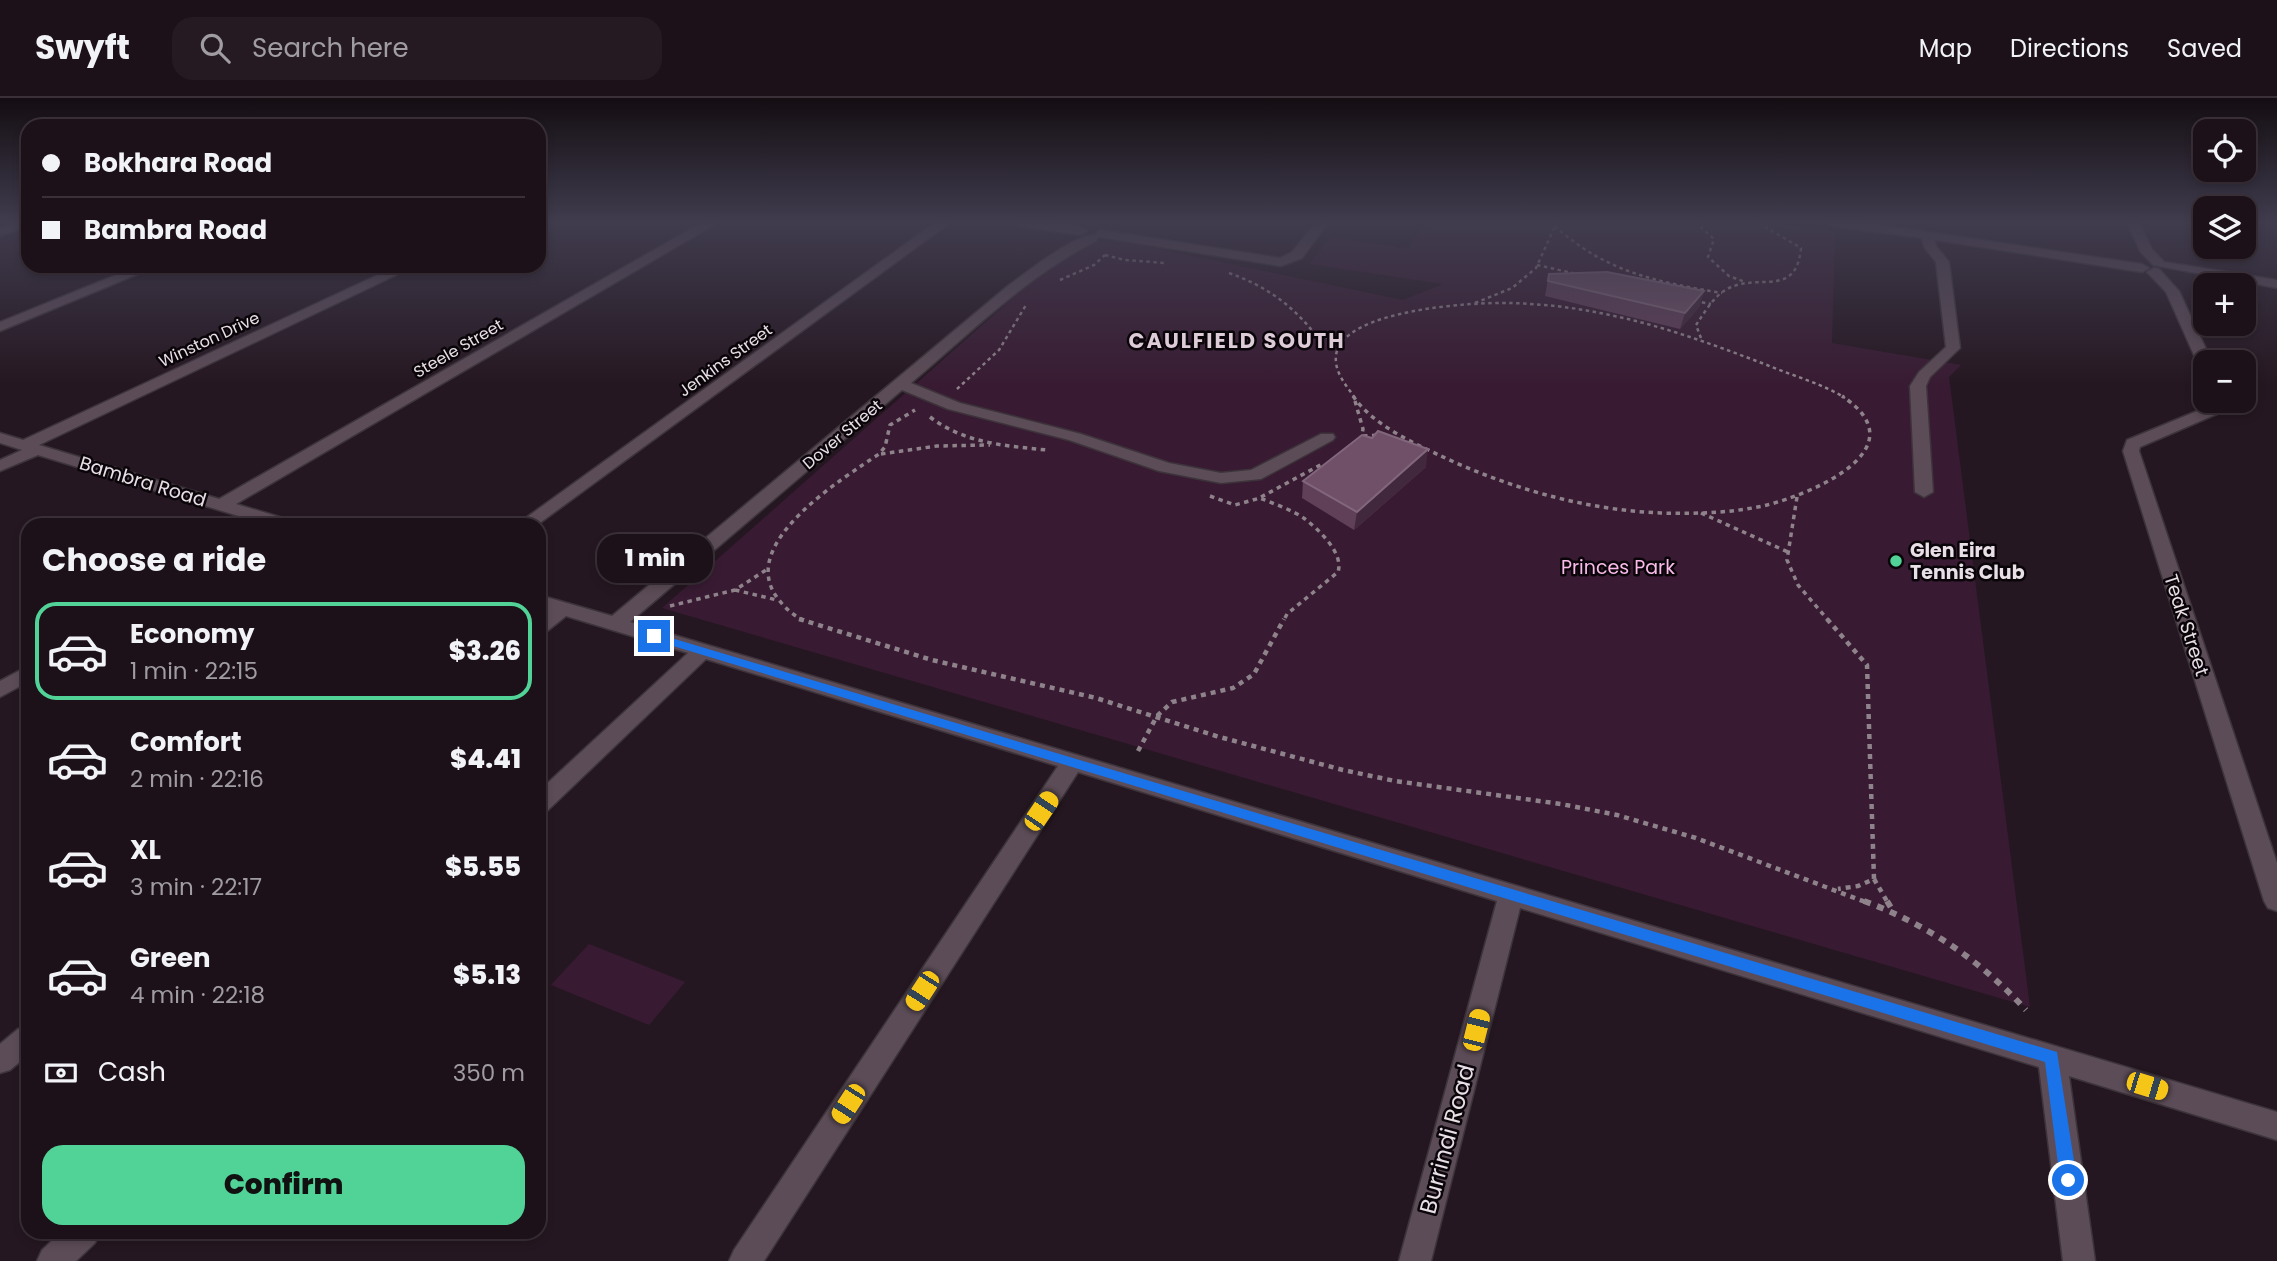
<!DOCTYPE html>
<meta charset="utf-8">
<style>
body{margin:0;font-family:Poppins,sans-serif;background:#251a22;color:#f1f3f6;height:100vh;display:flex;flex-direction:column;font-size:26px;white-space:nowrap}
*{box-sizing:border-box;margin:0}
p{font-size:23px;color:#a09da2}
.icon{flex:none;width:38px;height:38px;fill:none;stroke:currentColor;stroke-width:2;stroke-linecap:round;stroke-linejoin:round}
.map{position:relative;flex:1;overflow:hidden}
.sheet{position:absolute;left:21px;top:420px;width:525px;height:721px;display:flex;flex-direction:column;background:#1c1119;border-radius:21px;box-shadow:0 4px 10px #0003,0 0 0 2px #3a3138}
.sheet>*{flex:none}
.hud{position:absolute;left:21px;top:21px;width:525px;height:154px;border-radius:21px;box-shadow:0 4px 10px #0003,0 0 0 2px #3a3138;display:grid;align-content:center;height:154px;padding:0 21px;background:#1c1119}
.buttons{position:absolute;left:2193px;top:21px;display:grid;gap:14px}
.buttons a{display:grid;place-items:center;width:63px;height:63px;border-radius:14px;background:#1c1119;box-shadow:0 4px 10px #0003,0 0 0 2px #3a3138;font-size:35px}
.end{position:absolute;width:32px;height:32px;margin:-16px;border:9px solid #1a73e8;background:#fff;box-shadow:0 0 0 4px #fff}
.from{border-radius:50%}
.bubble{position:absolute;height:49px;border-radius:21px;background:#1c1119;box-shadow:0 4px 10px #0003,0 0 0 2px #3a3138;font-size:23px;font-weight:800;line-height:49px;text-align:center}
.car{position:absolute;width:21px;height:42px;margin:-21px -10px;border-radius:9px;box-shadow:0 0 5px 2px #0007;background:linear-gradient(#f5c518 24%,#345 0 40%,#f5c518 0 76%,#345 0 86%,#f5c518 0)}
.hud b{display:flex;align-items:center;gap:24px;height:66px;font-size:26px}
.hud b+b{border-top:2px solid #3a3138}
.hud i{width:18px;height:18px;background:#f1f3f6}
ul{padding:0;list-style:none}
li{display:flex;align-items:center;gap:21px;height:98px;margin:0 14px 10px;padding:0 7px;border:4px solid transparent;border-radius:21px}
li div{flex:1}
li b{display:block;font-size:26px}
li em{font-style:normal;font-weight:800}
li.active{border-color:#51d397}
li>.icon{width:63px;height:63px;stroke-width:1.5}
h2{padding:0 21px;font-size:32px;line-height:84px}
.pay{display:flex;align-items:center;gap:18px;height:77px;padding:0 21px;font-size:26px}
.pay p{margin-inline-start:auto}
.primary-button{display:flex;gap:14px;margin-top:auto;padding:14px 21px}
.primary-button a{flex:1;height:80px;border-radius:21px;background:#51d397;color:#111;font-size:28px;font-weight:800;line-height:80px;text-align:center}
header{display:flex;align-items:center;gap:42px;box-sizing:border-box;height:98px;padding:0 35px;background:#1c1119;border-bottom:2px solid #3a3138}
header strong{font-size:33px}
nav{display:flex;gap:38px;margin-inline-start:auto;font-size:24px}
.search{width:490px;height:63px;background:#251a22;display:flex;align-items:center;gap:18px;box-sizing:border-box;padding:0 24px;border-radius:21px;color:#a09da2;font-size:26px}
.map>svg:first-child{display:block}
.green{fill:#381b32}
.lines{fill:none;stroke-linecap:round;stroke-linejoin:round}
.minor-casing{stroke:#3d343b;stroke-width:3}
.path-far3{stroke:#8f838b;stroke-width:2.5;stroke-dasharray:3.5 3.5;stroke-linecap:butt}
.path-far2{stroke:#8f838b;stroke-width:3.5;stroke-dasharray:4.5 4.5;stroke-linecap:butt}
.path-far1{stroke:#8f838b;stroke-width:4.5;stroke-dasharray:5 5;stroke-linecap:butt}
.path{stroke:#8f838b;stroke-width:6;stroke-dasharray:7 7;stroke-linecap:butt}
.minor{fill:#5c4c57;fill-rule:evenodd}
.wall{fill:#603f59}
.shaded-wall{fill:#42283c}
.building{fill:#6f5068;stroke:#82677c;stroke-width:2}
.route{fill:#1a73e8}
.poi-dot{fill:#51d397;stroke:#0a0509;stroke-width:2.5}
.labels{text-anchor:middle;stroke-width:5;stroke-linejoin:round;paint-order:stroke}
.far-street-label{font-size:16px;fill:#e9dfe6;stroke:#0a0509}
.street-label{font-size:19px;fill:#e9dfe6;stroke:#0a0509}
.poi-label{font-size:19px;font-weight:bold;fill:#e9dfe6;stroke:#0a0509;text-anchor:start}
.park-label{font-size:19px;fill:#fabbea;stroke:#0a0509}
.far-district-label{font-size:21px;font-weight:bold;letter-spacing:2px;fill:#decbd8;stroke:#0a0509}
.near-street-label{font-size:23px;fill:#e9dfe6;stroke:#0a0509}
</style>
<header>
<strong>Swyft</strong>
<div class="search"><svg class="icon" aria-label="search" viewBox="0 0 24 24"><circle cx="10" cy="10" r="6"/><path d="M15 15l6 6"/></svg>Search here</div>
<nav><a>Map</a><a>Directions</a><a>Saved</a></nav>
</header>
<div class="map">
<svg width="2277" height="1163" viewBox="0 0 2277 1163">
<rect width="100%" height="100%" fill="#251721"/>
<g class="green">
<path d="M1426,124H1766L1835,134L1832,245L1961,267L1949,279L2030,909L662,510L1022,192L1087,146L1097,142H1116L1403,202L1443,186L1309,166L1331,139L1408,151Z"/>
<path d="M589,846L685,884L649,927L551,887Z"/>
</g>
<g class="lines">
<g class="minor-casing">
<g id="minor">
<path d="M14,124H28V128L0,138V130Z"/>
<path d="M703,124H719L236,406L293,423L296,427H268L38,357L0,373V362L22,352L0,345V335L23,342L397,168H415L39,347L219,401Z"/>
<path d="M936,124H951L537,427H516Z"/>
<path d="M1012,124C1032,124 1072,122 1087,133L1081,137L1018,128Z"/>
<path d="M1316,124H1329L1302,160L1281,168L1098,139L1096,143C1027,178 970,235 911,285L960,305L1081,336L1169,365L1221,375L1251,372L1321,336H1333L1335,339L1333,342L1261,381L1221,385L1159,373L1069,342L948,311L902,292L630,524L2277,1014V1042L2069,978L2095,1163H2063L2039,969L1520,810L1431,1163H1399L1497,803L1078,674L764,1163H729L734,1152L1058,668L706,561L547,713L539,716V693L688,555L566,518L546,534L539,536V520L548,512L539,509V497L612,518L1009,187C1028,174 1073,136 1096,137L1097,133L1101,132L1280,160L1292,154Z"/>
<path d="M1826,124H1861L2142,166L2149,170L2142,174L1935,142L1936,148L1949,164L1960,250L1930,279L1926,288L1933,394L1924,399L1915,394L1910,288L1919,274L1946,249L1936,164L1924,149L1922,140L1832,128Z"/>
<path d="M2127,124H2139L2152,151L2164,164L2277,182V190L2153,167L2140,153Z"/>
<path d="M138,168H157L0,233V224Z"/>
<path d="M2154,170L2159,171L2179,193L2212,264H2205V270L2198,266L2166,194L2147,174Z"/>
<path d="M2213,303H2229L2219,315L2140,349L2139,353L2277,765V813L2268,810L2264,803L2123,353L2127,342L2207,309Z"/>
<path d="M28,568V584L0,599V583Z"/>
<path d="M28,928V957L10,972L0,975V946L18,931Z"/>
<path d="M61,1134H100L95,1145L76,1163H37L42,1152Z"/>
</g>
</g>
<g class="path-far3">
<path d="M1695,124L1714,141L1708,159L1729,178L1745,184"/>
<path d="M1555,128C1605,174 1657,184 1722,195"/>
<path d="M1105,157L1125,162L1165,165"/>
<path d="M1537,167L1577,176"/>
<path d="M1229,175C1266,188 1294,208 1317,239L1344,241"/>
<path d="M1060,182L1094,167L1105,157"/>
<path d="M1695,203L1711,206"/>
<path d="M1475,205L1512,190L1536,170L1557,124"/>
<path d="M1701,240L1696,227C1705,214 1714,197 1729,190C1761,175 1796,200 1801,150L1757,124"/>
<path d="M957,291L999,252L1026,207"/>
<path d="M1355,300C1346,287 1334,274 1336,257C1343,211 1474,204 1511,205C1541,206 1571,209 1600,215C1658,226 1712,246 1767,267C1793,278 1821,285 1845,300"/>
</g>
<g class="path-far2">
<path d="M1353,298C1372,326 1411,344 1441,358C1509,390 1585,412 1661,415C1697,416 1733,415 1767,407C1814,395 1920,350 1842,298"/>
<path d="M1355,303L1363,331L1361,341"/>
<path d="M930,319C964,345 1005,348 1047,352"/>
<path d="M1363,338L1379,337"/>
<path d="M881,356L937,348L990,347"/>
<path d="M1210,398L1235,407L1260,400C1274,406 1293,412 1305,421C1319,432 1344,455 1338,474L1287,516L1284,522"/>
<path d="M1261,399L1324,365"/>
<path d="M1797,399L1787,462L1798,487L1828,522"/>
<path d="M1701,415L1788,454"/>
<path d="M735,492L777,502"/>
<path d="M670,508L735,492L766,472"/>
<path d="M804,522C793,518 783,508 776,498C739,444 842,381 879,356L885,349L890,327L915,312"/>
</g>
<g class="path-far1">
<path d="M799,521L932,562L1096,600L1216,638L1343,672L1395,683L1561,706L1617,717L1696,740L1868,805"/>
<path d="M1827,521L1867,567L1874,781L1858,788L1838,791"/>
<path d="M1138,653L1157,618L1172,604L1233,590L1254,576L1284,521"/>
<path d="M1874,781L1888,805"/>
</g>
<g class="path">
<path d="M1864,803C1928,827 1980,862 2026,912"/>
<path d="M1887,803L1893,813"/>
</g>
<use href="#minor" class="minor"/>
</g>
<g class="wall">
<path d="M1549,176L1704,193L1699,209L1680,231L1545,198Z"/>
<path d="M1426,369L1354,432L1302,400L1303,383Z"/>
</g>
<g class="shaded-wall">
<path d="M1704,193L1699,209L1680,231L1685,215Z"/>
<path d="M1428,351L1426,369L1354,432L1357,414Z"/>
</g>
<g class="building">
<path d="M1607,174L1704,193L1685,215L1548,183L1549,176Z"/>
<path d="M1378,333L1428,351L1357,414L1303,383L1362,337L1372,340Z"/>
</g>
<linearGradient id="sky" x2="0" y2="1"><stop stop-color="#140d12"/><stop offset="0.43" stop-color="#403c4e"/><stop offset="1" stop-color="#403c4e" stop-opacity="0"/></linearGradient>
<rect width="2277" height="287" fill="url(#sky)"/>
<path class="route" d="M650,536H658L2057,954L2077,1082L2074,1087L2068,1090L2062,1087L2060,1082L2045,964L650,541Z"/>
<circle class="poi-dot" cx="1896" cy="463" r="7"/>
<g class="labels">
<g class="far-street-label">
<text transform="translate(209 241) rotate(-25)" y="6">Winston Drive</text>
<text transform="translate(458 250) rotate(-30)" y="6">Steele Street</text>
<text transform="translate(725 262) rotate(-36)" y="6">Jenkins Street</text>
<text transform="translate(842 336) rotate(-40)" y="6">Dover Street</text>
</g>
<g class="street-label">
<text transform="translate(143 383) rotate(17)" y="7">Bambra Road</text>
<text transform="translate(2187 527) rotate(72)" y="7">Teak Street</text>
</g>
<g class="poi-label">
<text x="1910" y="459">Glen Eira<tspan x="1910" dy="22">Tennis Club</tspan></text>
</g>
<g class="park-label">
<text x="1618" y="476">Princes Park</text>
</g>
<g class="far-district-label">
<text x="1237" y="250">CAULFIELD SOUTH</text>
</g>
<g class="near-street-label">
<text transform="translate(1447 1041) rotate(-75)" y="8">Burrindi Road</text>
</g>
</g>
</svg>
<div class="buttons">
<a><svg class="icon" aria-label="locate" viewBox="0 0 24 24"><circle cx="12" cy="12" r="6"/><path d="M12 2v4M12 18v4M2 12h4M18 12h4"/></svg></a>
<a><svg class="icon" aria-label="layers" viewBox="0 0 24 24"><path d="M12 4l9 5-9 5-9-5zM3 14l9 5 9-5"/></svg></a>
<a>+</a>
<a>−</a>
</div>
<i class="end from" style="left:2068px;top:1082px"></i>
<i class="end" style="left:654px;top:538px"></i>
<div class="bubble" style="left:597px;top:436px;width:116px">1 min</div>
<i class="car" style="left:1041px;top:713px;rotate:34deg"></i>
<i class="car" style="left:922px;top:893px;rotate:213deg"></i>
<i class="car" style="left:1476px;top:932px;rotate:14deg"></i>
<i class="car" style="left:2147px;top:988px;rotate:107deg"></i>
<i class="car" style="left:848px;top:1006px;rotate:213deg"></i>
<div class="hud">
<b><i class="from"></i>Bokhara Road</b>
<b><i></i>Bambra Road</b>
</div>
<section class="sheet">
<h2>Choose a ride</h2>
<ul>
<li class="active"><svg class="icon" aria-label="car" viewBox="0 0 24 24"><path d="M5 17H2v-5l4-1 3-4h7l3 4 3 1v5h-3M9 17h6M6 11h13"/><circle cx="7" cy="17" r="2"/><circle cx="17" cy="17" r="2"/></svg><div><b>Economy</b><p>1 min · 22:15</p></div><em>$3.26</em></li>
<li><svg class="icon" aria-label="car" viewBox="0 0 24 24"><path d="M5 17H2v-5l4-1 3-4h7l3 4 3 1v5h-3M9 17h6M6 11h13"/><circle cx="7" cy="17" r="2"/><circle cx="17" cy="17" r="2"/></svg><div><b>Comfort</b><p>2 min · 22:16</p></div><em>$4.41</em></li>
<li><svg class="icon" aria-label="car" viewBox="0 0 24 24"><path d="M5 17H2v-5l4-1 3-4h7l3 4 3 1v5h-3M9 17h6M6 11h13"/><circle cx="7" cy="17" r="2"/><circle cx="17" cy="17" r="2"/></svg><div><b>XL</b><p>3 min · 22:17</p></div><em>$5.55</em></li>
<li><svg class="icon" aria-label="car" viewBox="0 0 24 24"><path d="M5 17H2v-5l4-1 3-4h7l3 4 3 1v5h-3M9 17h6M6 11h13"/><circle cx="7" cy="17" r="2"/><circle cx="17" cy="17" r="2"/></svg><div><b>Green</b><p>4 min · 22:18</p></div><em>$5.13</em></li>
</ul>
<div class="pay"><svg class="icon" aria-label="cash" viewBox="0 0 24 24"><path d="M3 7h18v10H3z"/><circle cx="12" cy="12" r="2"/></svg>Cash<p>350 m</p></div>
<div class="primary-button"><a>Confirm</a></div>
</section>
</div>
